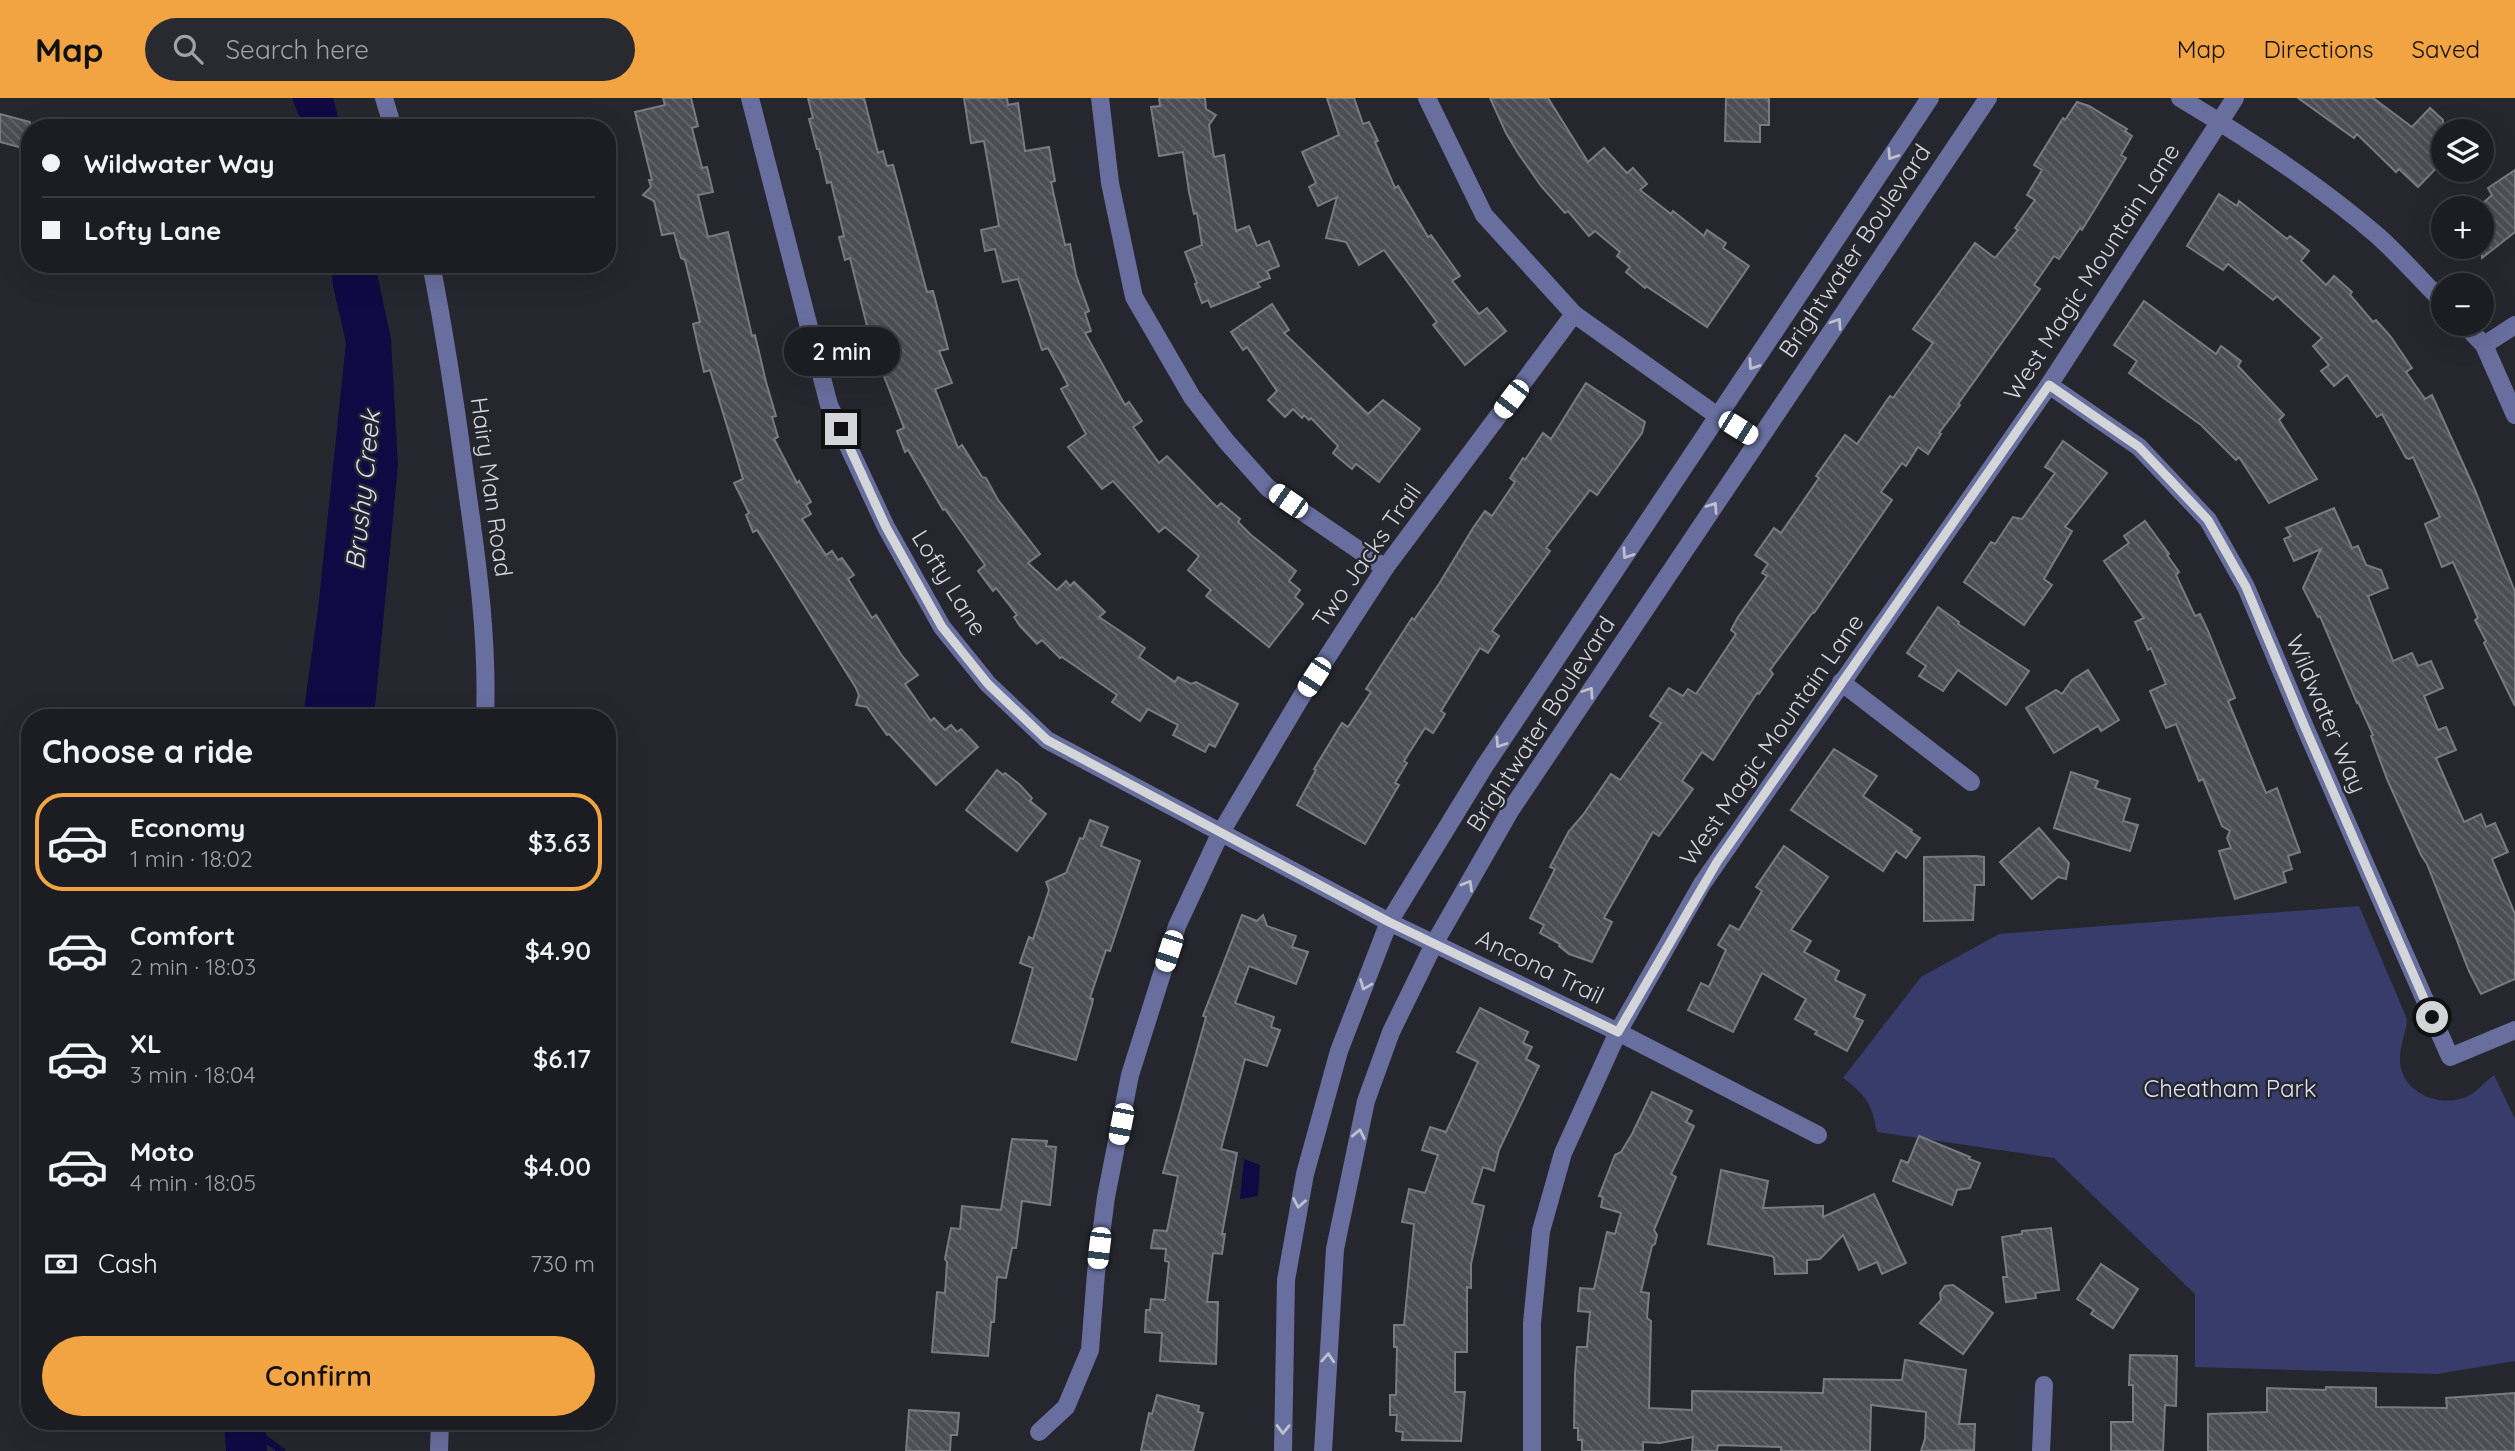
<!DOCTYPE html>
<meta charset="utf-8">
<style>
body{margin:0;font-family:Quicksand,sans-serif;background:#292a2f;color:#f1f3f6;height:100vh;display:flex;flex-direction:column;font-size:26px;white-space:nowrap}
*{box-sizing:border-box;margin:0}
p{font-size:23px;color:#a0a2a5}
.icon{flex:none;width:38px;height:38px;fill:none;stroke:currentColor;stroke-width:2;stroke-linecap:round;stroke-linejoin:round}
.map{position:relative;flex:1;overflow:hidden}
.side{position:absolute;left:21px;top:611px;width:595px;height:721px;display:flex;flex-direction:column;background:#1c1d22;border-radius:28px;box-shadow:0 7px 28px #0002,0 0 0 2px #3a3b40}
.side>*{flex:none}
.guide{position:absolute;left:21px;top:21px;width:595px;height:154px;border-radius:28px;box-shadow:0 7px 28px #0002,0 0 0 2px #3a3b40;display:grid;align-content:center;height:154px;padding:0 21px;background:#1c1d22}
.buttons{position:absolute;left:2431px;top:21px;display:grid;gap:14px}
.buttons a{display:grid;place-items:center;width:63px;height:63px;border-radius:50%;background:#1c1d22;box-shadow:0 7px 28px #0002,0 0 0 2px #3a3b40;font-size:35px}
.end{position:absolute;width:32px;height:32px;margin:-16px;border:9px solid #d4d5d9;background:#111;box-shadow:0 0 0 4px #111}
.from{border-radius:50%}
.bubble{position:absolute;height:49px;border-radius:24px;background:#1c1d22;box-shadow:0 7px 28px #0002,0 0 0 2px #3a3b40;font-size:23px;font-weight:600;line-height:49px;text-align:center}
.car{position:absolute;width:21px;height:42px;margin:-21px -10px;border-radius:9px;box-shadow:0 0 5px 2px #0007;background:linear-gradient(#fff 24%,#345 0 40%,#fff 0 76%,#345 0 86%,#fff 0)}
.guide b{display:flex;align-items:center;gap:24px;height:66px;font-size:26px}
.guide b+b{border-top:2px solid #3a3b40}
.guide i{width:18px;height:18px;background:#f1f3f6}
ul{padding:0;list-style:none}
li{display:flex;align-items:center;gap:21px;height:98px;margin:0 14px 10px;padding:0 7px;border:4px solid transparent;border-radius:28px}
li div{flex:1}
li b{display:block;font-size:26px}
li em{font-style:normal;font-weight:600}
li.current{border-color:#f3a442}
li>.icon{width:63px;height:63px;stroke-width:1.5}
h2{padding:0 21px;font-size:32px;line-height:84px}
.pay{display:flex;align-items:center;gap:18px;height:77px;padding:0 21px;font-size:26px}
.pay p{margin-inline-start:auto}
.cta{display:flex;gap:14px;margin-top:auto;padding:14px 21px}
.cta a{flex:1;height:80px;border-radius:42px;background:#f3a442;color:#111;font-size:28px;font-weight:600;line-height:80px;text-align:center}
header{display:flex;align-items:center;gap:42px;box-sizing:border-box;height:98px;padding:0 35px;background:#f3a442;color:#111}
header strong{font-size:33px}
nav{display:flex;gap:38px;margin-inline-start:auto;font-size:24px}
.search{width:490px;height:63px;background:#292a2f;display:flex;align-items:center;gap:18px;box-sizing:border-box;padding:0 24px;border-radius:38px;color:#a0a2a5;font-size:26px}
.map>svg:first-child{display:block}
.park{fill:#383c6a}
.water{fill:#110944}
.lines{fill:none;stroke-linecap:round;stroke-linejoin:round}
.stream{stroke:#110944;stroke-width:7}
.building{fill:url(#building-back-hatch);stroke:#797a82;stroke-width:2}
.minor{stroke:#686e9e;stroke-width:18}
.oneway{stroke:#bec0cd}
.route{stroke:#d4d5d9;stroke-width:9}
.labels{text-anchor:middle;stroke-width:5;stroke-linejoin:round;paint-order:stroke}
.street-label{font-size:24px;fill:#d4d5d9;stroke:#26272e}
.park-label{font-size:24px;fill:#dce0f3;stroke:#26272e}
.water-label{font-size:26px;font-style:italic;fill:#dbdef1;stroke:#26272e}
</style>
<header>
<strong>Map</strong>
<div class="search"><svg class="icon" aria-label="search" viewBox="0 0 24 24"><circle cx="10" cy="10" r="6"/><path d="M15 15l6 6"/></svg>Search here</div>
<nav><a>Map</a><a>Directions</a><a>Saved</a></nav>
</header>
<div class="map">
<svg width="2515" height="1353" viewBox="0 0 2515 1353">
<defs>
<pattern id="building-back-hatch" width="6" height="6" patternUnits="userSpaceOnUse" patternTransform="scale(1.75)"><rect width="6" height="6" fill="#4d4e55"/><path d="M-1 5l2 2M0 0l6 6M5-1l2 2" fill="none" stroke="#66676d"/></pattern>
</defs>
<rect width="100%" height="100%" fill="#26272e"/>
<path class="park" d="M2359,808L2407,921C2406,936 2399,949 2400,964C2402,994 2437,1009 2463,1000C2475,997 2484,984 2494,977L2515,1021V1263L2437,1276L2195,1269V1196L2054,1060L1877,1034C1872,1006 1866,997 1843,980L1921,879L1999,836Z"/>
<g class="water">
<path d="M292,0H333L341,30H304Z"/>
<path d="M331,166H375L391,241L398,368L374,619H303L318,511L346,245L333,188Z"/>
<path d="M1244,1061L1260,1067L1258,1098L1240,1101Z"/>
<path d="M224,1323H265L267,1353H226Z"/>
</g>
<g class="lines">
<path class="stream" d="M260,1337L282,1353"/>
</g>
<g class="building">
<path d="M663,0H691L698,28L692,30L702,70L707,69L713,94L698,97L708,139L728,134L752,238L755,237L766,284L776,318L772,319L778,339L774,341L797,385L799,383L811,404L806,407L811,416L802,421L826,457L832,453L838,462L842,460L854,477L848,481L872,520L876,517L902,558L918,577L905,586L931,623L934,620L945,632L951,627L957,634L961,631L978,649L936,687L889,636L887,637L867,609L856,607L859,597L856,590L757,432L753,434L746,417L749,415L734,385L743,381L710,272L704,274L693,226L700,224L685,162L681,160L674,135L662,137L654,103L643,97L651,89L649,82H652L635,14L665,7Z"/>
<path d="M808,0H864L878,55L883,53L887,68L893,67L927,194L933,193L948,251L939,253L952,285L935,291L958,350L962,347L982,379L986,380L998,402L1040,456L1028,465L1057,492L1066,483L1070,488L1074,484L1105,514L1099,519L1145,550L1139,559L1175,584L1178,579L1191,586L1196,584L1238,606L1215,649L1209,646L1205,654L1173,637L1178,627L1148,611L1140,623L1112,604L1117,597L1062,559L1060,560L1042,542L1037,546L1020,528L1014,519L1017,517L996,490L993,493L978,473L985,467L945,411L943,412L908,352L905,354L897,333L904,330L880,268H877L850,160L845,162L839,139L844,138L831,84L827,85L819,51H817L809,21L813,20Z"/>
<path d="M964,0H1007L1008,7L1018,5L1025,53L1049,49L1055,83L1051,84L1065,147L1070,146L1076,177L1089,213L1085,215L1091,233L1085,235L1125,307L1129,304L1142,323L1133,329L1159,365L1167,358L1217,409L1221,405L1240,421L1238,424L1251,437L1296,473L1289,483L1300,492L1295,499L1303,506L1269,549L1206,498L1211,492L1188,472L1199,458L1165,429L1159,434L1113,383L1102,391L1068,349L1086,336L1061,291L1068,287L1048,250L1042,252L1018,181L1003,184L995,151L985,153L981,132L999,128L984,43L971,45Z"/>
<path d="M1159,0H1205L1206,11L1216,17L1209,27L1214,59L1224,57L1236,133L1249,128L1257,148L1269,143L1279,168L1267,173L1270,180L1257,185L1260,189L1211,209L1208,202L1202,205L1195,186L1197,185L1185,154L1202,147L1197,115L1194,116L1189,94L1183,54L1159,58L1151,9L1160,8Z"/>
<path d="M1327,0H1354L1363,26L1369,24L1378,43L1375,44L1395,90L1398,88L1428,139L1431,137L1460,178L1452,183L1479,216L1487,210L1506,233L1465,267L1433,227L1437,224L1384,152L1359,167L1346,144L1326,140L1337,99L1318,108L1309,89L1316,85L1302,54L1339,37Z"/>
<path d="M1490,0H1548L1588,64L1604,50L1627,75L1633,70L1647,86L1640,92L1671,116L1673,113L1704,138L1707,132L1726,145L1723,150L1749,168L1707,229L1646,188L1645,190L1626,174L1630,169L1617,158L1620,154L1595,133L1589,138L1568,113L1565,115L1541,88L1518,55L1506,35Z"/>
<path d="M1726,0H1769V27H1760V44L1725,43Z"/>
<path d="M2298,0H2373L2412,29L2430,10L2443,22V63L2418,89L2399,71L2396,74L2357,36L2354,40Z"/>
<path d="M2077,4L2089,8L2127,31L2125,33L2132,38L2121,57L2126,60L2082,132L2080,130L2059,161L2054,158L2034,187L2040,191L1958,306L1960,307L1939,335L1941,336L1928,356L1918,349L1906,368L1902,365L1881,394L1892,402L1814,515L1813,514L1770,572L1773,576L1759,596L1757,595L1713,662L1702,654L1682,683L1693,691L1659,738L1653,734L1604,820L1612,824L1592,864L1569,856L1559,848L1560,846L1540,835L1544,827L1530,820L1555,771L1550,769L1569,733L1583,717L1611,676L1620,682L1661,625L1650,618L1669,590L1683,598L1688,591L1696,596L1736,536L1731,532L1738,519L1767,478L1762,475L1768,466L1755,457L1774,430L1781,435L1819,380L1816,378L1845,337L1857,346L1890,298L1893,300L1933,245L1913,231L1975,145L1995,160L2018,132L2015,130L2035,102L2027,97L2042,72L2034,67L2063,20L2065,22Z"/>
<path d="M0,16L30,24V52L0,44Z"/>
<path d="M2515,72V134L2482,160V106L2492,97L2488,90Z"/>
<path d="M2219,96L2237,108L2239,103L2287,141L2290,138L2309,153L2301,163L2326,187L2334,178L2352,194L2350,197L2373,224L2376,222L2391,239L2412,270L2406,274L2425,301L2432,297L2475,392L2515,494V608L2484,545L2486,543L2475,522L2478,520L2453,464L2442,469L2425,426L2440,419L2413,359L2409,361L2406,360L2382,316L2377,319L2347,277L2334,288L2321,273L2329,267L2313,248L2322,240L2277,198L2273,202L2228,166L2223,172L2187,148Z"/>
<path d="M2144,203L2216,256L2221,248L2241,263L2238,268L2284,317L2279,322L2317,381L2269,405L2239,359L2236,362L2201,327L2129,275L2137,263L2114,247Z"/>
<path d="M1272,206L1289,232L1284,235L1368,316L1383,302L1420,331L1379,384L1356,366L1352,371L1333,355L1338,348L1311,320L1309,322L1304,317L1302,320L1293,311L1285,319L1268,302L1277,293L1247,249L1243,252L1231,234Z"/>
<path d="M1586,285L1645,324L1642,335L1597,397L1590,392L1546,450L1550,453L1492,533L1499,538L1488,555L1480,550L1441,613L1445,616L1433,635L1425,630L1404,663L1407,665L1395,685L1399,687L1365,746L1297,707L1316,672L1314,671L1342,625L1348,629L1371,594L1366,591L1412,520L1414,522L1439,486L1473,430L1485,413L1492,418L1515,384L1510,380L1523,360L1525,362L1543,335L1551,341Z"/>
<path d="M2063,343L2107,375L2065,429L2072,433L2044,481L2052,487L2024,527L1964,484L1991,444L1995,446L2013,419L2022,421L2055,375L2045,369Z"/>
<path d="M2334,410L2352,450L2358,448L2366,467L2381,472L2388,490L2368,498L2393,563L2412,555L2418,568L2431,563L2443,590L2424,598L2438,632L2446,629L2456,652L2436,660L2464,724L2481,716L2486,729L2495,725L2508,754L2492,761L2515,816V881L2481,896L2469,873L2427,766L2421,757L2387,681L2371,638L2373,637L2358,604L2357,605L2320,518L2318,519L2303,490L2321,451L2294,463L2284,441L2291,438L2286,430Z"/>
<path d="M2145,423L2169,456L2167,457L2179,474L2176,477L2195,518L2200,516L2208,533L2235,600L2228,603L2243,639L2266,695L2277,690L2300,754L2288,758L2292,771L2283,774L2286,784L2235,801L2219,753L2231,750L2227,740L2230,733L2222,728L2203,681L2199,683L2176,626L2166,630L2150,593L2166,586L2151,550L2148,552L2135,524L2144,520L2104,463L2129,445L2124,438Z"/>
<path d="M1938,509L1959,524L1958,526L2029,573L2006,607L1958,572L1943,593L1919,578L1926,568L1907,555Z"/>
<path d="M2088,572L2119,622L2101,633L2098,628L2054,655L2026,610L2056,592L2062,596L2072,582Z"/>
<path d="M1834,651L1877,678L1863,698L1912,732L1911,734L1920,740L1906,760L1896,753L1883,773L1791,712Z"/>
<path d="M997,672L1003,677L1005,675L1019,686L1032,700L1030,703L1046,716L1017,753L966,712Z"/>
<path d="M2071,674L2098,683L2095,690L2130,701L2123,723L2138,727L2130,753L2054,730Z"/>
<path d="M1090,722L1108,729L1101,748L1140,763L1110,853L1106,852L1090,900L1093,901L1092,906L1076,962L1012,944L1033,870L1020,865L1029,839L1033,841L1049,792L1046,784L1066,775L1080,740L1083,741Z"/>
<path d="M2039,730L2069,765L2066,781L2058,779L2032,801L2000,764Z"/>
<path d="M1784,748L1828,779L1791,832L1811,843L1804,854L1839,873L1835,882L1865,897L1854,919L1863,923L1847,953L1815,936L1817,933L1795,921L1806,901L1762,875L1733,934L1688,912L1701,885L1709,889L1726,852L1718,847L1730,827L1739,832L1762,793L1756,789Z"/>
<path d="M1975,758L1984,759V787H1975L1973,822L1924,823V759Z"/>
<path d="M1242,817L1257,823L1263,817L1267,828L1296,838L1292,849L1308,854L1296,886L1249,868L1235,905L1274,919L1271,929L1280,932L1267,968L1245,961L1221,1051L1237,1055L1222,1136H1225L1222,1156L1213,1155L1207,1204H1218L1216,1266L1160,1263L1162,1235L1145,1234L1146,1212H1150L1151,1201L1165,1202L1169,1164L1165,1163L1166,1151L1151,1150L1154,1132L1167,1133L1178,1078L1163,1075L1206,919L1203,918Z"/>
<path d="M1480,910L1528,934L1523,945L1532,949L1526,961L1539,968L1499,1052L1494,1073L1483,1069L1472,1105L1484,1108L1471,1166V1190L1467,1189V1254H1455V1294H1465L1461,1343L1402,1342L1403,1334L1396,1333L1397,1317H1390V1297H1396L1397,1249H1394V1227H1404L1414,1126L1402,1124L1409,1091L1425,1095L1438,1057L1422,1052L1430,1029L1446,1034L1478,964L1457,954Z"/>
<path d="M1652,994L1692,1013L1686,1024L1694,1028L1671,1076L1676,1079L1654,1132L1657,1137L1655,1146L1652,1148L1641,1194L1649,1195L1647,1220L1651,1223L1649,1310L1692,1312V1293L1823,1295L1824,1281L1902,1282L1905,1262L1966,1272L1959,1326H1975L1974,1352L1921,1353L1925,1341L1926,1314L1871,1307L1870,1353H1781V1349L1718,1347L1717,1353H1692L1693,1339L1660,1345L1643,1344V1353H1582V1342H1578V1330H1574L1575,1276L1577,1249H1587L1590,1214L1578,1213L1580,1190L1594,1191L1607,1134L1615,1136L1621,1115L1601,1109L1603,1099L1599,1098L1615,1057L1621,1054L1632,1036Z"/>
<path d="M1919,1038L1970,1059L1969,1061L1980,1065L1970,1090L1957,1092L1952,1107L1893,1083L1901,1062L1908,1065Z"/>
<path d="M1012,1041L1047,1043L1046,1048L1056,1049L1050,1107L1022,1103L1016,1150H1012L1006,1180L997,1179L994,1224H991L988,1258L932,1254L937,1194L945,1195L947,1164L945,1161L951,1130L960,1131L962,1108L1001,1112Z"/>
<path d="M1721,1072L1768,1083L1763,1110L1823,1108V1119L1874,1096L1906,1165L1882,1176L1877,1164L1859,1172L1843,1137L1820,1161L1807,1162V1175L1775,1176L1774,1160L1772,1158L1708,1146Z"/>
<path d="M2051,1130L2059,1192L2035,1195L2036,1200L2006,1204L2003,1179H2007L2002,1139L2022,1136V1133Z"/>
<path d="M2101,1166L2138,1191L2113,1230L2091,1216L2094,1212L2077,1201Z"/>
<path d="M1953,1187L1993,1215L1963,1256L1920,1225L1941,1202L1940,1195L1945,1188Z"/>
<path d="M2130,1257L2177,1258L2176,1308L2165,1307L2163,1353H2111V1324H2133V1287H2129Z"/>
<path d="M2326,1289L2376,1290V1309L2447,1310L2446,1300L2515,1295V1353H2208V1316L2267,1314V1290L2326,1292Z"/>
<path d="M1157,1297L1199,1308L1198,1314L1203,1315L1193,1353H1141L1149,1315L1152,1316Z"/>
<path d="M909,1312L959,1315L957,1337H951L950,1353H906Z"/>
</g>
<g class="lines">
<g class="minor">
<path d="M384,0L393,30"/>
<path d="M750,0L829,307L886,429L942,529L988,586L1047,642L1389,824L1618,934L1818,1037"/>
<path d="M1100,0L1110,85L1134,199L1192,299L1226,343L1268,390L1385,470"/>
<path d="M1427,0L1484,117L1574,216L1719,319L1758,342"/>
<path d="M2180,0C2249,41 2318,86 2379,139C2401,159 2422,183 2443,204"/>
<path d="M431,166C446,241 457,316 467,392C478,468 488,543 485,620"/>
<path d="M2464,226L2484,247L2515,317"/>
<path d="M2484,247L2515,227"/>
<path d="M2049,287L2139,349L2208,422L2246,489L2304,627L2450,959L2515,932"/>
<path d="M1841,584L1971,684"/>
<path d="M1039,1334L1066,1309L1090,1252L1096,1175L1106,1099L1130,977L1177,828L1220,736L1300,601L1385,470L1574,216"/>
<path d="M439,1353L440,1323"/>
<path d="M1283,1353L1286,1182L1305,1076L1339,953L1389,824L1484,669L1930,0"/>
<path d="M1323,1353L1335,1151L1366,1003L1391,934L1434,846L1510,713L1988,0"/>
<path d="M1532,1353V1225L1541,1133L1563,1055L1618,934L1702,786L2049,287L2235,0"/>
<path d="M2041,1353L2044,1287"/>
</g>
</g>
<defs><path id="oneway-chevron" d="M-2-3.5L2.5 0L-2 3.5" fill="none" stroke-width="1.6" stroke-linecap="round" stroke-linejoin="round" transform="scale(1.75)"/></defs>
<g class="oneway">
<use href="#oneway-chevron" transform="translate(1892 57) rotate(124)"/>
<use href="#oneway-chevron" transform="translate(1837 225) rotate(-56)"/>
<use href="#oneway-chevron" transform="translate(1753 267) rotate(124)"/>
<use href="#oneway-chevron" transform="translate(1713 409) rotate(-56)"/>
<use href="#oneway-chevron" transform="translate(1627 456) rotate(124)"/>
<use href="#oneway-chevron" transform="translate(1589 594) rotate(-56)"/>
<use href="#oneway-chevron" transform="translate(1500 645) rotate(124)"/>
<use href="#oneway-chevron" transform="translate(1468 787) rotate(-60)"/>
<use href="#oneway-chevron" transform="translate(1365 887) rotate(111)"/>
<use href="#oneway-chevron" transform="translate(1359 1036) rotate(-78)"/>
<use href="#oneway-chevron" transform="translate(1299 1105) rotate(100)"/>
<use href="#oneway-chevron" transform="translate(1328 1260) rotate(-86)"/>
<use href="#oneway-chevron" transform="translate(1283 1331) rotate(91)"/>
</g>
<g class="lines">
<path class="route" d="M841,331L886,429L942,529L988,586L1047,642L1389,824L1618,934L1717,764L2049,287L2139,349L2208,422L2246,489L2304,627L2432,919"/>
</g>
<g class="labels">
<g class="street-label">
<text transform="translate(1855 153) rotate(-56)" y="8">Brightwater Boulevard</text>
<text transform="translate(2092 174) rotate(-57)" y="8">West Magic Mountain Lane</text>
<text transform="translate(491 389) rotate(82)" y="8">Hairy Man Road</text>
<text transform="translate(1367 458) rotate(-55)" y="8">Two Jacks Trail</text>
<text transform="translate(949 485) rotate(58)" y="8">Lofty Lane</text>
<text transform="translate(2326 616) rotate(67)" y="8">Wildwater Way</text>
<text transform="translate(1541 626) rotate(-57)" y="8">Brightwater Boulevard</text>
<text transform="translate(1772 642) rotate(-55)" y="8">West Magic Mountain Lane</text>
<text transform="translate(1540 869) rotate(26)" y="8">Ancona Trail</text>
</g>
<g class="park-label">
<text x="2230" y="999">Cheatham Park</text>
</g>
<g class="water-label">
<text transform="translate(363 392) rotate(-84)" y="9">Brushy Creek</text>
</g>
</g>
</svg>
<div class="buttons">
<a><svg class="icon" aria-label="layers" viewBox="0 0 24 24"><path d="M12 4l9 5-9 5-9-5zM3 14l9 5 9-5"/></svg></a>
<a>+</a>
<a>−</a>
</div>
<i class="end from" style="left:2432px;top:919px"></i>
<i class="end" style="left:841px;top:331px"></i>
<div class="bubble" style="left:784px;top:229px;width:116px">2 min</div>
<i class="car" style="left:1511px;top:301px;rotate:217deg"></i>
<i class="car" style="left:1738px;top:330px;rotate:122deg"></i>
<i class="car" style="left:1288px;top:403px;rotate:305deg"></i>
<i class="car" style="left:1314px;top:579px;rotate:213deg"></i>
<i class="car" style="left:1169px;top:853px;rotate:198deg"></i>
<i class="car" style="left:1121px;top:1026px;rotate:191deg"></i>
<i class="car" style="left:1099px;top:1150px;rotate:187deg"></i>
<div class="guide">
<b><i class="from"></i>Wildwater Way</b>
<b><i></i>Lofty Lane</b>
</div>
<section class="side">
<h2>Choose a ride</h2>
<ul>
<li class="current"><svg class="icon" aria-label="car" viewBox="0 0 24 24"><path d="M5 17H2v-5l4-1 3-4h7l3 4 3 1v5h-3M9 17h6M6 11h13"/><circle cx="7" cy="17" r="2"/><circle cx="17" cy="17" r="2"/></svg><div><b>Economy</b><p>1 min · 18:02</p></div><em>$3.63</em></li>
<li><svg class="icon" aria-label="car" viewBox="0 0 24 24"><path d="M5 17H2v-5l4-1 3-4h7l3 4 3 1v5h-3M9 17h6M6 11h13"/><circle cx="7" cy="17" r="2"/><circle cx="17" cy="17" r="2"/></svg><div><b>Comfort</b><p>2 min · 18:03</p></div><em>$4.90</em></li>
<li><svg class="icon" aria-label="car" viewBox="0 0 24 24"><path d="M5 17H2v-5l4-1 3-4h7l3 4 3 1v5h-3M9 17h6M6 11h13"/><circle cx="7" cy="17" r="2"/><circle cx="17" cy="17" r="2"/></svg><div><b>XL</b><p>3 min · 18:04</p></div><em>$6.17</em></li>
<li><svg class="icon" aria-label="car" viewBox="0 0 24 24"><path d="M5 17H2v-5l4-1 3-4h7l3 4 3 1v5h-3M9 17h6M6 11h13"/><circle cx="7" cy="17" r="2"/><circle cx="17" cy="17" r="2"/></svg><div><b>Moto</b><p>4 min · 18:05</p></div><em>$4.00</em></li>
</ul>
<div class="pay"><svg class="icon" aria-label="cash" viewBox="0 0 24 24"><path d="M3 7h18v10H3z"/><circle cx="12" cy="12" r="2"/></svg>Cash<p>730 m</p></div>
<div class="cta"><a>Confirm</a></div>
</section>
</div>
